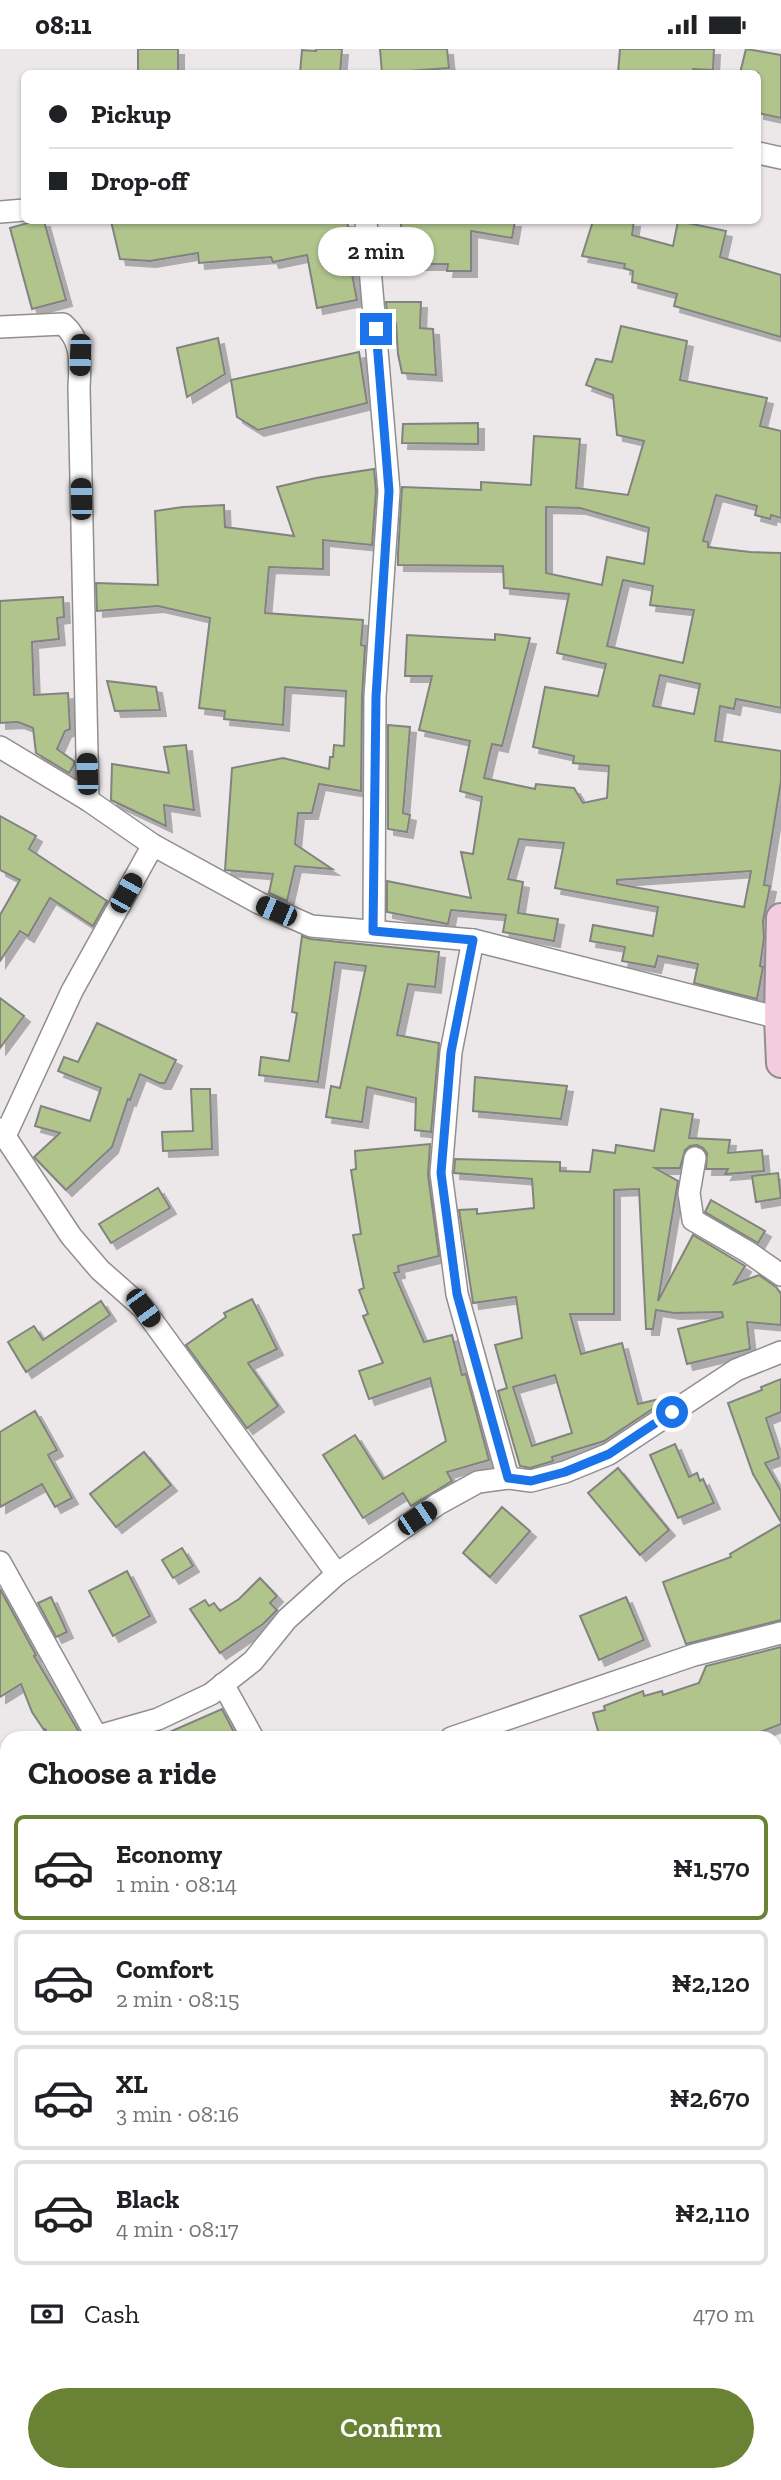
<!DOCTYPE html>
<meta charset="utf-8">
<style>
body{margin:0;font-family:"Zilla Slab",serif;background:#f2f2f2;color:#202124;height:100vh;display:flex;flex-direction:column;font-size:26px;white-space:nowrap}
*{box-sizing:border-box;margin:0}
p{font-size:23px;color:#757577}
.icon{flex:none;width:38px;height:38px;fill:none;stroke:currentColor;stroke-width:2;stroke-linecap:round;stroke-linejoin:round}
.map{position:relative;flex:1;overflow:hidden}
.details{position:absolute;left:0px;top:1682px;width:782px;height:751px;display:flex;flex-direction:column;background:#fff;border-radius:21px 21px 0 0;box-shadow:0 2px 5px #0004}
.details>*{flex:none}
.top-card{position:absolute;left:21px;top:21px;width:740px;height:154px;border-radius:10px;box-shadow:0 2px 5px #0004;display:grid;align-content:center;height:154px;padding:0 28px;background:#fff}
.end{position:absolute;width:32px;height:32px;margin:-16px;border:9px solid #1a73e8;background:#fff;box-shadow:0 0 0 4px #fff}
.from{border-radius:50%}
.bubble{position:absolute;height:49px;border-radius:24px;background:#fff;box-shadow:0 2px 5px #0004;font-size:23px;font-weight:600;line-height:49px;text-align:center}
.car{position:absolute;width:21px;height:42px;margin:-21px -10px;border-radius:9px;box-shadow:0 0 5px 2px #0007;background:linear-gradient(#222 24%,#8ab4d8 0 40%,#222 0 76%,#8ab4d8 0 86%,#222 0)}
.top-card b{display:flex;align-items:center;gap:24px;height:66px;font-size:26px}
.top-card b+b{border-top:2px solid #e0e0e0}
.top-card i{width:18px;height:18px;background:#202124}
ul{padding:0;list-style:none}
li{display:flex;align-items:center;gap:21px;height:105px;margin:0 14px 10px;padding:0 14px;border:4px solid #e0e0e0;border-radius:10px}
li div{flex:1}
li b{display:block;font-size:26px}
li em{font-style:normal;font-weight:600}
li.on{border-color:#6a8234}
li>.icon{width:63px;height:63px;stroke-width:1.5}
h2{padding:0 28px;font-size:32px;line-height:84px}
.pay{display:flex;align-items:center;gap:18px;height:77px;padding:0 28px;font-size:26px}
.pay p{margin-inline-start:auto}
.primary-button{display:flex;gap:14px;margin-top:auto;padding:14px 28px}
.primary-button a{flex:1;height:80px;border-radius:42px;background:#6a8234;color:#fff;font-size:28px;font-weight:600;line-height:80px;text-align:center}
.status{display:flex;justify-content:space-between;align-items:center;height:49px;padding:0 35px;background:#fff;direction:ltr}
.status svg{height:19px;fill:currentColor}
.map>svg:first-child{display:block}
.building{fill:#b0c48c;stroke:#828380;stroke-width:2;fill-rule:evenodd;filter:url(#shadow)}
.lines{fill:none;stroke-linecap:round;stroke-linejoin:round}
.street-casing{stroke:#928e8f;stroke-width:24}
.secondary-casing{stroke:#928e8f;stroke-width:32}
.street{stroke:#fff;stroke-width:21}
.secondary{stroke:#f3ccdf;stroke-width:28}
.route{stroke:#1a73e8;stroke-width:9}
</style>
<div class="status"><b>08:11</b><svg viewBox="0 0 49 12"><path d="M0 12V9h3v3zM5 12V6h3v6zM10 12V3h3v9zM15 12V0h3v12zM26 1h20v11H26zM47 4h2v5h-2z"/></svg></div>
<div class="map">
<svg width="781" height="2431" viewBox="0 0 781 2431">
<defs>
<filter id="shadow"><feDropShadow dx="6" dy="6" stdDeviation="0" flood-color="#0004"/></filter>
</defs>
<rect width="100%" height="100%" fill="#ece8ea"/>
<g class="building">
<rect x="138" y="0" width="40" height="24"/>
<path d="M316,0H342L340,24H300L302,1L316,2Z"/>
<path d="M380,0H447L449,19L382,24Z"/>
<path d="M620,0H714L713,21L693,20V24H618Z"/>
<path d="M746,0L781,6V69L758,64V24H740Z"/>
<path d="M35,172H44L66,251L32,260L10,179Z"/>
<path d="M111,172H347L350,187L345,189L357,251L317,259L307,206L273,213L271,208L199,214L198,204L150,212L120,210Z"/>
<path d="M401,172H515L512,189L471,182V222H447L448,215H401Z"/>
<path d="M593,172H634L632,186L673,197L678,172L726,182L720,208L781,226V288L674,257L677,245L632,233L633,222L624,219L625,215L582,207Z"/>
<path d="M386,253H421L420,279L433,280L436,326L402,324L398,305L396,274H388Z"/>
<path d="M621,277L687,292L680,331L767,349L760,377L781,382V469L771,466L770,470L755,466L757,457L716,446L703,492L708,493V498L750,503L781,504V659L736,650L734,660L720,657L715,692L781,702V732L764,836L770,837L763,872L764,889L760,917L763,918L757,950L694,934L698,915L658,907L655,918L622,912L625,898L590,892L593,876L653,887L658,858L555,839L564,794L519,790L508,830L523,833L518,864L558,870L554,892L503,883L506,866L451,861L448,875L387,863V832L471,849L461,803L473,805L482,748L460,742L470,692L419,681L432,627H405L407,586L495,591V585L530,589L502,697L492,695L484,729L535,740L536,735L574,739L583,754L607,749L609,717L573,714L574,707L533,698L545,638L598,647L606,615L557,604L569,545L504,539L503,517L398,516V505L402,438L481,441V433L531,436L534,387L580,390L576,439L628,446L644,392L617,386L613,346L586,336L596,310L612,313ZM546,458L580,459L649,479L644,515L607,508L602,536L546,524ZM623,531L653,537L650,556L694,561L683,614L607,597ZM660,626L700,635L694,665L653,657ZM751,822L744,858L617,835V831Z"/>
<path d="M218,289L225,325L187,348L177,299Z"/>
<path d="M359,303L367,354L258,381L237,368L231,331Z"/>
<path d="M478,374V395L402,394L403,375Z"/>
<path d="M374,420L376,442L372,496L323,491V520L269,518L265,564L363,571L361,596L365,597L362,647L361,742L319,735L312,764H298L295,795L332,820L295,817L287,852L269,844L273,825L225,821L232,719L283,709L329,720L330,708H333L334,696L344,697L346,642L285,638L283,676L224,670L225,662L199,659L210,569L158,557L97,562L96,534L158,536L155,462L183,458L224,456L225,478L294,487L277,438L316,429Z"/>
<path d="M63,548L64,568L57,569L59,590L32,593L34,646L68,644L70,680L65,682L57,700L74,712V716L69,724L36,704L33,679L18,673L0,674V552Z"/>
<path d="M107,632L156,638L160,661L115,662Z"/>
<path d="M388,676L410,678L403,764L410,766L407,783L388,780Z"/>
<path d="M186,696L194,761L164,756L166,777L111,751L112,715L169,724L164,698Z"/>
<path d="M0,767L36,787L29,800L107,852L93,877L50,849L28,887L20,882L0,912V866L20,831L0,821Z"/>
<path d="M302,887L310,890L439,903L435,938L408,935L397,986L439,994L431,1083L415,1081L416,1049L367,1038L362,1073L326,1068L331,1037L340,1039L366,917L335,913L318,1033L259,1026L261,1008L289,1012L297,964L292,963Z"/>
<path d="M0,949L24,967L0,999Z"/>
<path d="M97,974L176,1011L165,1034H159L140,1025L130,1051L128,1050L112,1098L66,1141L34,1108L60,1084L35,1077L41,1057L90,1072L101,1039L58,1022L64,1008L78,1013Z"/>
<path d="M475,1028L567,1037L561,1070L473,1062Z"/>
<path d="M191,1040H210L212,1100L163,1102L162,1083L193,1082Z"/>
<path d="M661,1060L693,1065L689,1089L730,1091L728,1104L762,1101L764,1122L725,1125L728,1120H706L707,1104L703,1099L697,1096L690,1097L685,1101L680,1119H655L678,1132L658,1252L693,1186L745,1217L734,1235L759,1226L776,1238L781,1245V1276L747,1273L750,1300L687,1315L678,1280L723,1268L722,1263L674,1264L656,1261L653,1280H646L639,1140L614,1141V1265H570L581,1305L622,1294L638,1355L672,1347L604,1392L552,1408L553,1412L530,1419L520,1417L498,1342L507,1339L495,1296L522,1289L516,1248L473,1254L459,1161L477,1160V1165L534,1159L532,1130L454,1124L455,1110L560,1113V1122L590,1123L593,1101L615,1104L616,1096L654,1102ZM555,1326L572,1384L532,1397L513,1338Z"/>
<path d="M430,1095L428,1126L439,1207L398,1217L399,1223L394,1224L424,1293L452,1286L462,1326L466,1325L489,1411L447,1423L452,1432L411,1457L403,1444L363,1469L323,1406L355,1386L383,1430L446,1392L430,1329L369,1350L359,1322L383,1314L363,1267L368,1265L359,1241L364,1239L353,1186L361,1185L351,1121L356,1120L355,1102Z"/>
<path d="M778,1124L781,1149L756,1153L752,1127Z"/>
<path d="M158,1139L170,1159L111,1194L99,1175Z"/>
<path d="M711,1151L765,1182L758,1194L705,1163Z"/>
<path d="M252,1250L277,1300L248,1314L278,1357L247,1379L186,1296L226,1268L224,1264Z"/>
<path d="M101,1252L110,1266L26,1323L8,1293L34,1277L43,1291Z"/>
<path d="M781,1330V1363L766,1369L779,1409L765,1414L781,1442V1473L753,1425L728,1354L762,1341L761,1338Z"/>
<path d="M35,1362L57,1401L48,1406L72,1449L55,1458L42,1435L0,1458V1383Z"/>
<path d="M675,1395L689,1428L697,1424L700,1432L703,1430L714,1454L678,1469L650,1406Z"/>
<path d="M144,1403L171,1436L116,1478L90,1445Z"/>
<path d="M618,1419L669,1481L640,1506L588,1444Z"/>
<path d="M502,1458L530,1482L490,1528L463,1504Z"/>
<path d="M781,1475V1571L686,1595L663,1533L731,1508L730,1505Z"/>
<path d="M182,1499L193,1517L173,1529L162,1511Z"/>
<path d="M127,1522L150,1567L113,1587L89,1542Z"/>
<path d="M260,1529L277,1547L270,1554L277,1561L263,1575L220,1604L190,1560L205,1551L209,1557L214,1554L220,1562L239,1550Z"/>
<path d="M0,1540L36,1606L34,1607L79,1683L68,1689H51L45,1680L44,1681L32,1663L21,1635L0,1648Z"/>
<path d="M51,1548L67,1583L56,1588L38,1554Z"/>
<path d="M626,1548L644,1591L599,1611L580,1567Z"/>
<path d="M781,1598V1675L745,1689H600L593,1664L605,1661L604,1657L643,1642L644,1647L662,1642L663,1646L699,1634L706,1617Z"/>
<path d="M222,1660L237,1689H156Z"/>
</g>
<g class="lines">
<g class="street-casing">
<g id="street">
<path d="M758,104L781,109"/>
<path d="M0,163L24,161"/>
<path d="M366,172L389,442L375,648L374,882"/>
<path d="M0,278L63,275C83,292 80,314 79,339L88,751"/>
<path d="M0,698L88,751L153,796L259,854L311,877L473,891L779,969"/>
<path d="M473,891L451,1003L441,1124L457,1245L508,1429"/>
<path d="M0,1080L71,1187L100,1221L143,1259L337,1525"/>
<path d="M5,1087L72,942L153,796"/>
<path d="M695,1109L689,1144L693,1171L748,1203L781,1226"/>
<path d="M0,1513L96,1686"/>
<path d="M223,1635L253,1689"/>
<path d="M91,1689L158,1670L211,1645L253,1612L287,1570L337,1525L438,1455L478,1433L508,1429L531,1432L565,1423L609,1405L736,1321L781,1303"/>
<path d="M451,1689L694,1606L781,1584"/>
<path d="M0,1737L7,1733"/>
<path d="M775,1776L781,1774"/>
<path d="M775,2014L781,2012"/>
<path d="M775,2262L781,2260"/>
<path d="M542,2431L549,2426"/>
</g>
</g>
<g class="secondary-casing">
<path id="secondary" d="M781,869L779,969L781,1014"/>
</g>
<use href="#street" class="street"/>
<use href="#secondary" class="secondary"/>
</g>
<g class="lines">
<path class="route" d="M376,280L389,442L376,648L373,882L473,891L451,1003L441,1124L457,1245L508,1429L531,1432L565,1423L609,1405L672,1363"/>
</g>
</svg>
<i class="end from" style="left:672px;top:1363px"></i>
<i class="end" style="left:376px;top:280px"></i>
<div class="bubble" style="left:318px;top:178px;width:116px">2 min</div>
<i class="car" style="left:80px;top:306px;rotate:182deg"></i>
<i class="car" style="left:81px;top:450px;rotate:359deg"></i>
<i class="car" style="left:87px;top:725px;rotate:358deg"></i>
<i class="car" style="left:126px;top:844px;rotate:29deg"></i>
<i class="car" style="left:276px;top:862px;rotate:293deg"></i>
<i class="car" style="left:143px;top:1259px;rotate:144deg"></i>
<i class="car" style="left:417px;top:1469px;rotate:56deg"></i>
<div class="top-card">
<b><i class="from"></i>Pickup</b>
<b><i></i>Drop-off</b>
</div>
<section class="details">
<h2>Choose a ride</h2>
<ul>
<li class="on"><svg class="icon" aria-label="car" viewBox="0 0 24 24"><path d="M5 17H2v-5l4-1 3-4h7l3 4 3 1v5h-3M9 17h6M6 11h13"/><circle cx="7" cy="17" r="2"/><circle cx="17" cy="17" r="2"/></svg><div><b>Economy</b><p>1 min · 08:14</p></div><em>₦1,570</em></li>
<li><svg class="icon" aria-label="car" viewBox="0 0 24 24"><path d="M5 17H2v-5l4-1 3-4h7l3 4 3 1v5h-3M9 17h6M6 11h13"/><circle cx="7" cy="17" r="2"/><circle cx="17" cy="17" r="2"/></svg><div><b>Comfort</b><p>2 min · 08:15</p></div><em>₦2,120</em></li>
<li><svg class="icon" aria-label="car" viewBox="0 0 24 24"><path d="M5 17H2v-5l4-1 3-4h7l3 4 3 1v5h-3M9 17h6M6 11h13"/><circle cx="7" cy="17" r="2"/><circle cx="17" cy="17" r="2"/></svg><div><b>XL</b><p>3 min · 08:16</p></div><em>₦2,670</em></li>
<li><svg class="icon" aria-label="car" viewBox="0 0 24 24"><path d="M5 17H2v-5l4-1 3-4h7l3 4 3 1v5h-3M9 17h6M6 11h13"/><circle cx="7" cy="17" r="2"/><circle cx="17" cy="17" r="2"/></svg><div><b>Black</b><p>4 min · 08:17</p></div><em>₦2,110</em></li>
</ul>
<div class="pay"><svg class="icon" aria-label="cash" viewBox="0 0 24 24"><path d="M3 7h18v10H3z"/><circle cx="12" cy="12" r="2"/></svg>Cash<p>470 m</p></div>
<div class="primary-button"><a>Confirm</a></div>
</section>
</div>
